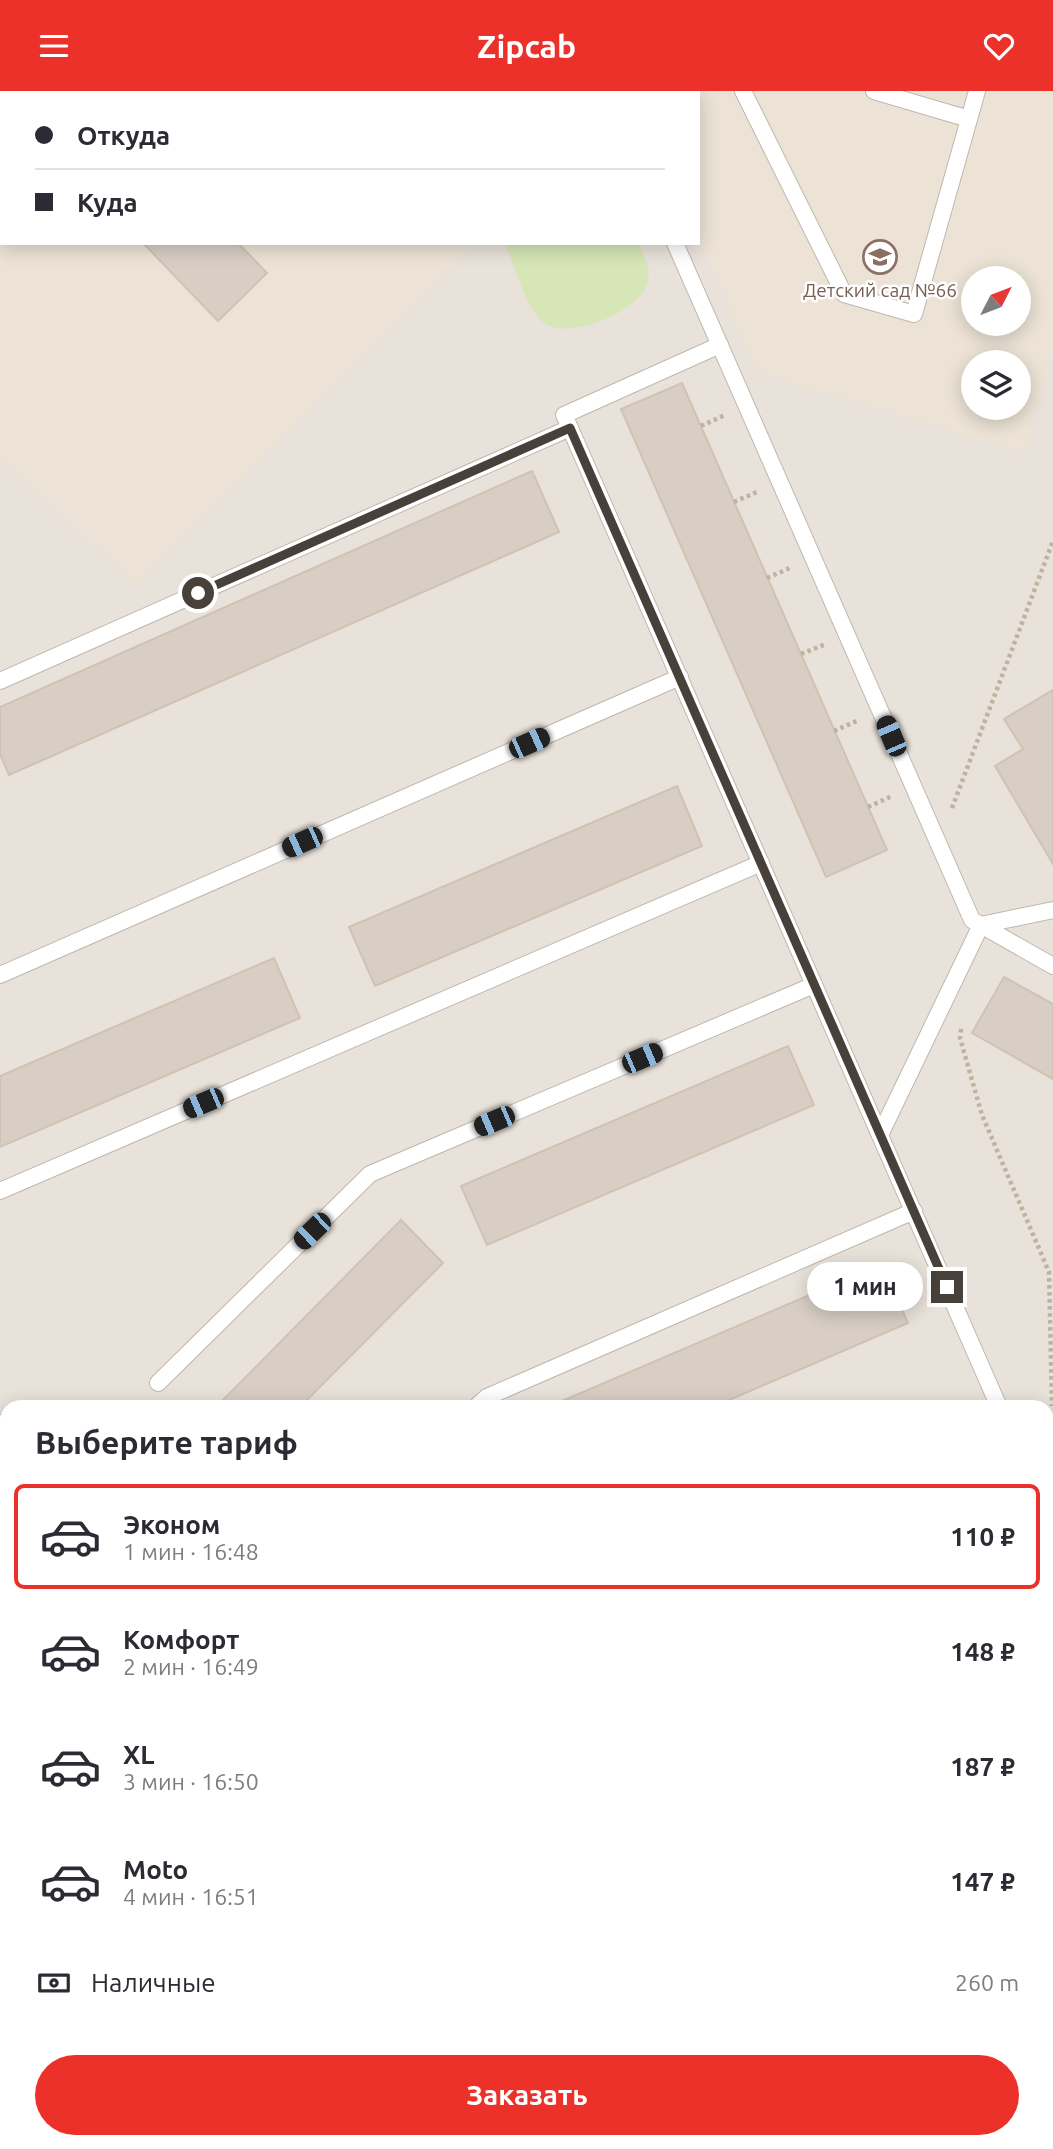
<!DOCTYPE html>
<html lang="ru">
<meta charset="utf-8">
<style>
body{margin:0;font-family:Ubuntu,sans-serif;background:#f7f7f7;color:#2b2b33;height:100vh;display:flex;flex-direction:column;font-size:26px;white-space:nowrap}
*{box-sizing:border-box;margin:0}
p{font-size:23px;color:#7c7c81}
.icon{flex:none;width:38px;height:38px;fill:none;stroke:currentColor;stroke-width:2;stroke-linecap:round;stroke-linejoin:round}
.map{position:relative;flex:1;overflow:hidden}
.drawer{position:absolute;left:0px;top:1309px;width:1054px;height:749px;display:flex;flex-direction:column;background:#fff;border-radius:21px 21px 0 0;box-shadow:0 4px 18px #0003}
.drawer>*{flex:none}
.hud{position:absolute;left:0px;top:0px;width:700px;height:154px;box-shadow:0 4px 18px #0003;display:grid;align-content:center;height:154px;padding:0 35px;background:#fff}
.needle{width:46px;rotate:48deg}
.buttons{position:absolute;left:961px;top:175px;display:grid;gap:14px}
.buttons a{display:grid;place-items:center;width:70px;height:70px;border-radius:50%;background:#fff;box-shadow:0 4px 18px #0003;font-size:35px}
.end{position:absolute;width:32px;height:32px;margin:-16px;border:9px solid #484139;background:#fff;box-shadow:0 0 0 4px #fff}
.from{border-radius:50%}
.bubble{position:absolute;height:49px;border-radius:24px;background:#fff;box-shadow:0 4px 18px #0003;font-size:23px;font-weight:700;line-height:49px;text-align:center}
.car{position:absolute;width:21px;height:42px;margin:-21px -10px;border-radius:9px;box-shadow:0 0 5px 2px #0007;background:linear-gradient(#222 24%,#8ab4d8 0 40%,#222 0 76%,#8ab4d8 0 86%,#222 0)}
.hud b{display:flex;align-items:center;gap:24px;height:66px;font-size:26px}
.hud b+b{border-top:2px solid #e1e1e2}
.hud i{width:18px;height:18px;background:#2b2b33}
ul{padding:0;list-style:none}
li{display:flex;align-items:center;gap:21px;height:105px;margin:0 14px 10px;padding:0 21px;border:4px solid transparent;border-radius:10px}
li div{flex:1}
li b{display:block;font-size:26px}
li em{font-style:normal;font-weight:700}
li.selected{border-color:#ec312b}
li>.icon{width:63px;height:63px;stroke-width:1.5}
h2{padding:0 35px;font-size:32px;line-height:84px}
.pay{display:flex;align-items:center;gap:18px;height:77px;padding:0 35px;font-size:26px}
.pay p{margin-inline-start:auto}
.primary-button{display:flex;gap:14px;margin-top:auto;padding:14px 35px}
.primary-button a{flex:1;height:80px;border-radius:42px;background:#ec312b;color:#fff;font-size:28px;font-weight:700;line-height:80px;text-align:center}
header{display:flex;justify-content:space-between;align-items:center;height:91px;padding:0 35px;background:#ec312b;color:#fff;font-size:32px;font-weight:700}
.map>svg:first-child{display:block}
.residential{fill:#e8e2da;fill-rule:evenodd}
.education{fill:#ece3d6;fill-rule:evenodd}
.green{fill:#d6e6b7}
.building{fill:#d8cec4;stroke:#d0c2b5;stroke-width:2}
.lines{fill:none;stroke-linecap:round;stroke-linejoin:round}
.lane-casing{stroke:#c0b7ae;stroke-width:18}
.primary-casing{stroke:#ddaf71;stroke-width:41}
.path{stroke:#c0b1a0;stroke-width:4.5;stroke-dasharray:3.5 3.5;stroke-linecap:butt}
.lane{stroke:#fff;stroke-width:16}
.primary{stroke:#f8d5a1;stroke-width:38}
.route{stroke:#484139;stroke-width:9}
.labels{text-anchor:middle;stroke-width:5;stroke-linejoin:round;paint-order:stroke}
.education-label{font-size:19px;fill:#785e54;stroke:#fff}
</style>
<header><svg class="icon" aria-label="menu" viewBox="0 0 24 24"><path d="M4 6h16M4 12h16M4 18h16"/></svg>Zipcab<svg class="icon" aria-label="heart" viewBox="0 0 24 24"><path d="M12 20l-8-8c-3-5 5-10 8-4 3-6 11-1 8 4z"/></svg></header>
<div class="map">
<svg width="1053" height="2058" viewBox="0 0 1053 2058">
<rect width="100%" height="100%" fill="#f4f1eb"/>
<path class="residential" d="M0,0H1053V2058H104L101,2051H1046V1316H7V1791L0,1775ZM2,2H698V152H2ZM973,187H1018V233H973ZM973,271H1018V317H973Z"/>
<g class="education">
<path d="M0,0L433,2H2V152H472L136,495L0,364Z"/>
<path d="M634,0H1053V264L1024,361L759,282L698,146V2ZM973,187H1018V233H973ZM973,271H1018V317H973Z"/>
<path d="M1053,1547V1783L1047,1781L1046,1556Z"/>
</g>
<path class="green" d="M505,152H638C644,166 652,178 647,193C639,220 571,249 546,233C527,222 514,173 505,152Z"/>
<g class="building">
<path d="M143,152H238L267,182L218,230Z"/>
<path d="M682,292L887,759L826,786L621,318Z"/>
<path d="M532,380L559,441L9,684L0,663V616Z"/>
<path d="M1053,599V773L995,675L1023,658L1004,628Z"/>
<path d="M677,695L702,755L375,895L349,836Z"/>
<path d="M274,867L300,927L0,1056V985Z"/>
<path d="M1004,886L1053,913V988L972,942Z"/>
<path d="M788,955L814,1014L487,1154L461,1095Z"/>
<path d="M401,1129L443,1172L300,1316H216Z"/>
<path d="M882,1173L908,1232L713,1316H557L555,1313Z"/>
<path d="M0,1417L7,1433V1571L0,1574Z"/>
<path d="M1046,1963L1053,1964V2042L1046,2041Z"/>
<path d="M203,2051H272L275,2058H206Z"/>
<path d="M956,2051H1026L1025,2058H955Z"/>
</g>
<g class="lines">
<g class="lane-casing">
<g id="lane">
<path d="M609,0V2"/>
<path d="M743,0L844,203L914,223L977,0"/>
<path d="M874,0L969,28"/>
<path d="M675,152L972,829L1053,875"/>
<path d="M570,337L564,324L720,254"/>
<path d="M0,590L570,337L999,1316"/>
<path d="M0,884L680,586"/>
<path d="M880,1044L981,834L1053,819"/>
<path d="M0,1100L761,772"/>
<path d="M158,1292L370,1083L814,894"/>
<path d="M476,1316L487,1306L914,1120"/>
<path d="M0,1332L7,1348"/>
<path d="M1046,1339L1053,1340"/>
<path d="M1046,1434L1053,1451"/>
<path d="M1046,1468L1053,1454"/>
<path d="M1046,1549L1053,1553"/>
<path d="M0,1647L7,1644"/>
<path d="M1046,1923L1053,1924"/>
<path d="M314,2051L317,2058"/>
<path d="M919,2058L920,2051"/>
</g>
</g>
<g class="primary-casing">
<g id="primary">
<path d="M0,1938L7,1954"/>
<path d="M50,2051L53,2058"/>
</g>
</g>
<g class="path">
<path d="M701,335L725,324"/>
<path d="M734,411L759,400"/>
<path d="M767,487L792,476"/>
<path d="M801,563L826,553"/>
<path d="M834,640L859,629"/>
<path d="M868,716L892,705"/>
<path d="M952,717L1053,450"/>
<path d="M961,938L960,947L982,1024L1049,1181L1052,1315"/>
<path d="M1052,1366L1053,1405"/>
<path d="M0,1725L7,1741"/>
<path d="M123,2051L127,2058"/>
<path d="M510,2058L521,2051"/>
</g>
<use href="#lane" class="lane"/>
<use href="#primary" class="primary"/>
</g>
<g class="lines">
<path class="route" d="M198,502L570,337L947,1196"/>
</g>
<defs>
<g id="school-ring" transform="scale(1.75)"><circle r="9.5" fill="#fff" stroke="#8d6e63" stroke-width="1.5"/><path d="M0-5L7-2L0 1L-7-2ZM-4 1L0 2.5L4 1V4Q0 6-4 4Z" fill="#8d6e63"/></g>
</defs>
<g fill-rule="evenodd">
<use href="#school-ring" x="880" y="166"/>
</g>
<g class="labels">
<g class="education-label">
<text x="880" y="206">Детский сад №66</text>
</g>
</g>
</svg>
<div class="buttons">
<a><svg class="needle" viewBox="-14 -14 28 28"><path d="M0-13l5 13h-10z" fill="#e53935"/><path d="M0 13l5-13h-10z" fill="#7c7c81"/></svg></a>
<a><svg class="icon" aria-label="layers" viewBox="0 0 24 24"><path d="M12 4l9 5-9 5-9-5zM3 14l9 5 9-5"/></svg></a>
</div>
<i class="end from" style="left:198px;top:502px"></i>
<i class="end" style="left:947px;top:1196px"></i>
<div class="bubble" style="left:807px;top:1171px;width:116px">1 мин</div>
<i class="car" style="left:891px;top:645px;rotate:337deg"></i>
<i class="car" style="left:529px;top:652px;rotate:66deg"></i>
<i class="car" style="left:302px;top:751px;rotate:246deg"></i>
<i class="car" style="left:642px;top:967px;rotate:67deg"></i>
<i class="car" style="left:203px;top:1012px;rotate:247deg"></i>
<i class="car" style="left:494px;top:1030px;rotate:247deg"></i>
<i class="car" style="left:312px;top:1140px;rotate:226deg"></i>
<div class="hud">
<b><i class="from"></i>Откуда</b>
<b><i></i>Куда</b>
</div>
<section class="drawer">
<h2>Выберите тариф</h2>
<ul>
<li class="selected"><svg class="icon" aria-label="car" viewBox="0 0 24 24"><path d="M5 17H2v-5l4-1 3-4h7l3 4 3 1v5h-3M9 17h6M6 11h13"/><circle cx="7" cy="17" r="2"/><circle cx="17" cy="17" r="2"/></svg><div><b>Эконом</b><p>1 мин · 16:48</p></div><em>110 ₽</em></li>
<li><svg class="icon" aria-label="car" viewBox="0 0 24 24"><path d="M5 17H2v-5l4-1 3-4h7l3 4 3 1v5h-3M9 17h6M6 11h13"/><circle cx="7" cy="17" r="2"/><circle cx="17" cy="17" r="2"/></svg><div><b>Комфорт</b><p>2 мин · 16:49</p></div><em>148 ₽</em></li>
<li><svg class="icon" aria-label="car" viewBox="0 0 24 24"><path d="M5 17H2v-5l4-1 3-4h7l3 4 3 1v5h-3M9 17h6M6 11h13"/><circle cx="7" cy="17" r="2"/><circle cx="17" cy="17" r="2"/></svg><div><b>XL</b><p>3 мин · 16:50</p></div><em>187 ₽</em></li>
<li><svg class="icon" aria-label="car" viewBox="0 0 24 24"><path d="M5 17H2v-5l4-1 3-4h7l3 4 3 1v5h-3M9 17h6M6 11h13"/><circle cx="7" cy="17" r="2"/><circle cx="17" cy="17" r="2"/></svg><div><b>Moto</b><p>4 мин · 16:51</p></div><em>147 ₽</em></li>
</ul>
<div class="pay"><svg class="icon" aria-label="cash" viewBox="0 0 24 24"><path d="M3 7h18v10H3z"/><circle cx="12" cy="12" r="2"/></svg>Наличные<p>260 m</p></div>
<div class="primary-button"><a>Заказать</a></div>
</section>
</div>
